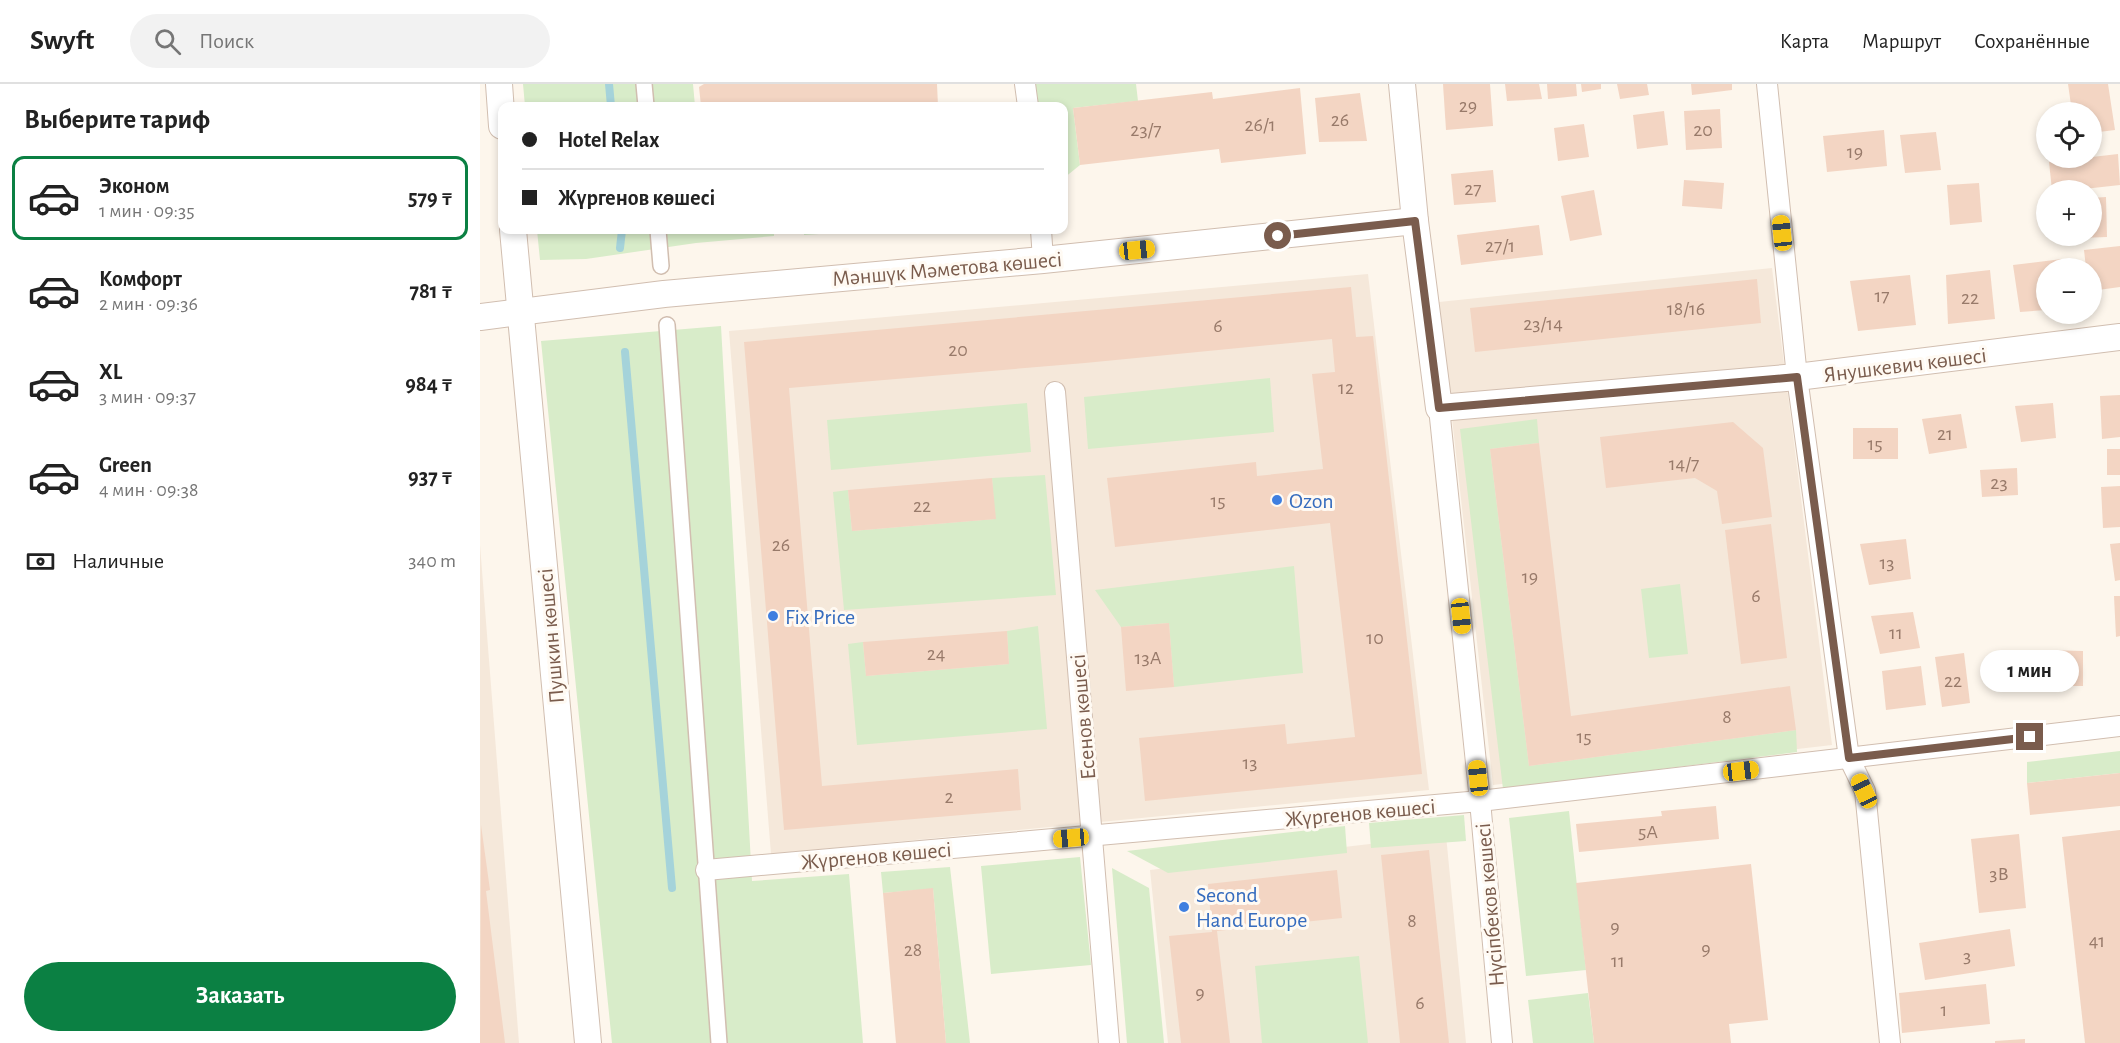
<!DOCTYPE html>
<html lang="ru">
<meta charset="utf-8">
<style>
body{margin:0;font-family:"Alegreya Sans",sans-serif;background:#f2f2f2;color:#222;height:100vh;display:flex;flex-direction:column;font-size:22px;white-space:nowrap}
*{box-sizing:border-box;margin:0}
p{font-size:20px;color:#767676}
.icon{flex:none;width:33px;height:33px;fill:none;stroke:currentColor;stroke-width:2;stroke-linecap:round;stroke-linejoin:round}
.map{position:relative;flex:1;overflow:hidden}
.sheet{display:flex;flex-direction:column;background:#fff;width:480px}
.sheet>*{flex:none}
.top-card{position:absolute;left:18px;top:18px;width:570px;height:132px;border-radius:12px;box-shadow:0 3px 9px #0003;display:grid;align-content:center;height:132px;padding:0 24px;background:#fff}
.tools{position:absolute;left:1556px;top:18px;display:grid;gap:12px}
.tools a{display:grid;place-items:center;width:66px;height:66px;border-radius:50%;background:#fff;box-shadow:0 3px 9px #0003;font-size:30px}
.end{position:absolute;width:27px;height:27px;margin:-14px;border:8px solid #7a5c4d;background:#fff;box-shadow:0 0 0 3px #fff}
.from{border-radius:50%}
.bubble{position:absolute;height:42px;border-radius:21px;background:#fff;box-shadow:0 3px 9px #0003;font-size:20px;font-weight:700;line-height:42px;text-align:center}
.car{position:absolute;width:18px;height:36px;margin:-18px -9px;border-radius:8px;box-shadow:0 0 4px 2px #0007;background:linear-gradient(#f5c518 24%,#345 0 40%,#f5c518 0 76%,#345 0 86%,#f5c518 0)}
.top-card b{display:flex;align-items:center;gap:21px;height:57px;font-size:22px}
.top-card b+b{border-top:2px solid #e0e0e0}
.top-card i{width:15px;height:15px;background:#222}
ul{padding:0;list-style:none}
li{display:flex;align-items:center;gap:18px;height:84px;margin:0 12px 9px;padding:0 12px;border:3px solid transparent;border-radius:12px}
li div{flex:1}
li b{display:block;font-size:22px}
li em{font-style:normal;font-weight:700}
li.on{border-color:#0b8043}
li>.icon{width:54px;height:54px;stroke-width:1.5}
h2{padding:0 24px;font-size:27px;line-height:72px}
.pay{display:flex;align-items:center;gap:15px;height:66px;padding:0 24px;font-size:22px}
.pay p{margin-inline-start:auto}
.action{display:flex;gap:12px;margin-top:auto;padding:12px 24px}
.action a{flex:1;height:69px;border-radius:36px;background:#0b8043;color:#fff;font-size:24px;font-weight:700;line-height:69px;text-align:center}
header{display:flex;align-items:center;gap:36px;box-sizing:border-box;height:84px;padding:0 30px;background:#fff;border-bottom:2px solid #e0e0e0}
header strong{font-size:28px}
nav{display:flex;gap:33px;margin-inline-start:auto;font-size:21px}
.search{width:420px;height:54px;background:#f2f2f2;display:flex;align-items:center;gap:15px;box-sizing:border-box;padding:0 21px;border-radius:33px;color:#767676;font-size:22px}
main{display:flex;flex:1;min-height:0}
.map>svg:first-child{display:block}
.residential{fill:#f5e8da}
.green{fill:#d8ecc9}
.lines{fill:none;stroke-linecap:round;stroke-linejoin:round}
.stream{stroke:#a5d3da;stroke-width:8}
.building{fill:#f3d5c3}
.pedestrian-casing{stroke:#d1beb0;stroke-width:18}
.minor-casing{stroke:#d1beb0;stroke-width:22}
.tertiary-casing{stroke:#d1beb0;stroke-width:28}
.pedestrian{stroke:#fff;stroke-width:15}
.minor{stroke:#fff;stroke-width:20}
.tertiary{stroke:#fff;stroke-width:26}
.route{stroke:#7a5c4d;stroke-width:8}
.shop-dot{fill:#3f7fe0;stroke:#fffaf3;stroke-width:2}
.labels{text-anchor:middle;stroke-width:6;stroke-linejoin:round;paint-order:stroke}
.number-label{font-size:20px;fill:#987a6a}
.street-label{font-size:22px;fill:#7a5c4d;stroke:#fffaf3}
.shop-label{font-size:22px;fill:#366cbe;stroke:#fffaf3;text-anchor:start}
</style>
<header>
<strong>Swyft</strong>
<div class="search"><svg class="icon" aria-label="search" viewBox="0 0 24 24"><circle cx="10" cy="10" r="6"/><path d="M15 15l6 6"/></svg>Поиск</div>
<nav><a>Карта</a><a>Маршрут</a><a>Сохранённые</a></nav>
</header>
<main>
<section class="sheet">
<h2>Выберите тариф</h2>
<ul>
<li class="on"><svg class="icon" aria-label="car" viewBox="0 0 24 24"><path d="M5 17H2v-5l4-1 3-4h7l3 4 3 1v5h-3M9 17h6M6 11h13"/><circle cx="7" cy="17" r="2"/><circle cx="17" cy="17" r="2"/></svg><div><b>Эконом</b><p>1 мин · 09:35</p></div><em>579 ₸</em></li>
<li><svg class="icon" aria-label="car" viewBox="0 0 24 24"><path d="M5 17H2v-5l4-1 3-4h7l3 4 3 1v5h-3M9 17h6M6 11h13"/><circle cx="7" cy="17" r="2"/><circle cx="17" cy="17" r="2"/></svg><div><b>Комфорт</b><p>2 мин · 09:36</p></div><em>781 ₸</em></li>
<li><svg class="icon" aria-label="car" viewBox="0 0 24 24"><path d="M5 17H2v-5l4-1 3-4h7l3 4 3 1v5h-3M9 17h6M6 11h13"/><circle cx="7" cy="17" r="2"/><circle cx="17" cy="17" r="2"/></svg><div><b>XL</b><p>3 мин · 09:37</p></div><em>984 ₸</em></li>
<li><svg class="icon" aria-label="car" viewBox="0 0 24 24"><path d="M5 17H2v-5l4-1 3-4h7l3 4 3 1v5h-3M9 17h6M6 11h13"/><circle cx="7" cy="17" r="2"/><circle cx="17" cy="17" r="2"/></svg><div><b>Green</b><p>4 мин · 09:38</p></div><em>937 ₸</em></li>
</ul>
<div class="pay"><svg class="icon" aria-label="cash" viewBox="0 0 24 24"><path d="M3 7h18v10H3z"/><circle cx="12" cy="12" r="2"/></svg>Наличные<p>340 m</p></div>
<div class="action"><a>Заказать</a></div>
</section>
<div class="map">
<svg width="1640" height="959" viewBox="0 0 1640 959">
<rect width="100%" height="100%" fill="#fdf6ec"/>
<g class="residential">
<path d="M1292,184L1352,661L1013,701L959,218Z"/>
<path d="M888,190L949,706L291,770L249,247Z"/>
<path d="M0,461L39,959H0Z"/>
<path d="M966,751L986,959H688L670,786Z"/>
</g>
<g class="green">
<path d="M43,0H213L215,22H45Z"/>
<path d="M555,0H656L658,17L593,24L600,81L584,94V22H557Z"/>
<path d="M57,146H294V152L216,159L106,175L60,176Z"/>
<path d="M324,146H400L324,151Z"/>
<path d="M241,242L272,797L369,790L383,959H132L61,257Z"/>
<path d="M790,294L794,348L608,365L604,313Z"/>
<path d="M547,319L551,368L351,386L347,336Z"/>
<path d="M1057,335L1059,359L1010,365L1049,682L1316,646L1317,668L1023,705L980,345Z"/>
<path d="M565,391L576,511L364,526L353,408L368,406L372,447L515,435L512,394Z"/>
<path d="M814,482L823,589L694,603L689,539L641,543L615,506Z"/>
<path d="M1200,500L1208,570L1169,574L1161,505Z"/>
<path d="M558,542L567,645L377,661L368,560L383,558L386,592L529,580L527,547Z"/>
<path d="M1640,667V689L1547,699V678Z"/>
<path d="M1089,727L1106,886L1046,892L1029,734Z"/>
<path d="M984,731L986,757L891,764L889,739Z"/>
<path d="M865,742L867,769L688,789L647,767Z"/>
<path d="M600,773L611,881L511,890L501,782Z"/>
<path d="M470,783L490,959H466L453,805L403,809L401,788Z"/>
<path d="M632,784L669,804L684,959H647Z"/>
<path d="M879,872L888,959H782L775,882Z"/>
<path d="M1108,909L1114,959H1053L1048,916Z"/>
</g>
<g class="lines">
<g class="stream">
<path d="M129,0L131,22"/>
<path d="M140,164L142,146"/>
<path d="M145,268L192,804"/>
</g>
</g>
<g class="building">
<path d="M224,0H457L458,22H221L219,3Z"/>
<path d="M963,0H1010L1013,42L966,46Z"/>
<path d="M1025,0H1059L1062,15L1027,17Z"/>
<path d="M1067,0H1096L1097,12L1068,15Z"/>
<path d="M1101,0H1121V5L1102,8Z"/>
<path d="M1137,0H1167L1169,11L1140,15Z"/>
<path d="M1211,0H1252V6L1212,11Z"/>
<path d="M1588,0H1628L1635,46L1611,49V28H1592Z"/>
<path d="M820,4L826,70L741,79L739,65L600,81L593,24L732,8L733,15Z"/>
<path d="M880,9L887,57L839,58L835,14Z"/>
<path d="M1240,25L1242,64L1206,66L1204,27Z"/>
<path d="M1184,27L1188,61L1157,65L1153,31Z"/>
<path d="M1104,40L1109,73L1078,77L1074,44Z"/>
<path d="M1404,46L1407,82L1347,88L1343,52Z"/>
<path d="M1456,48L1461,86L1425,89L1420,51Z"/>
<path d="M1638,70L1640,101L1595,106H1572L1569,78Z"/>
<path d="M1013,86L1016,118L974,121L971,90Z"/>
<path d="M1204,96L1244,99L1242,125L1202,122Z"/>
<path d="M1499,99L1502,138L1470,141L1467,101Z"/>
<path d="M1114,106L1122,151L1090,157L1081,112Z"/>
<path d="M1626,113L1627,153L1572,155V152H1611V114Z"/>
<path d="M1059,141L1063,171L981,181L977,151Z"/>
<path d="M1640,162V203L1611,207V184H1606L1604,166Z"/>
<path d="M1582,175L1583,184H1566V226L1540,228L1533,181Z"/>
<path d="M1510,186L1515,235L1468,240L1466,191Z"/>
<path d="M1430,191L1436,241L1378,247L1370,197Z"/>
<path d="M1277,195L1281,239L995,268L990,224Z"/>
<path d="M871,203L876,253L893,252L942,690L665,717L659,654L805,640L807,660L875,653L850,439L635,463L627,394L776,378L777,392L843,385L832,290L855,288L852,255L605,279L309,304L342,702L538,685L541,726L304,746L264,258Z"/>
<path d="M1640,311V353L1622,355L1620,312Z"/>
<path d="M1573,319L1576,354L1541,358L1535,322Z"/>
<path d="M1481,330L1487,364L1449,370L1442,335Z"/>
<path d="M1253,338L1283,364L1292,433L1242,440L1237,407L1215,394L1126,404L1120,353Z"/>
<rect x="1373" y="344" width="45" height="31"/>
<path d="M1059,359L1091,632L1310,602L1316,646L1049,682L1010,365Z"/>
<rect x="1627" y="365" width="13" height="26"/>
<path d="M1537,384L1538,411L1502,413L1500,386Z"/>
<path d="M512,394L516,435L372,447L368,406Z"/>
<path d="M1640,402V443L1623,444L1621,403Z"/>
<path d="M1291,440L1307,574L1261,580L1245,446Z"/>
<path d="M1426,455L1431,495L1389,501L1380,460Z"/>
<path d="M1640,459V496L1635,497L1630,460Z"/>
<path d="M1634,512H1640V552L1636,553Z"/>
<path d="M1433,528L1440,564L1400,570L1391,532Z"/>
<path d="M689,539L694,603L646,607L641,543Z"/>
<path d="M527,547L529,580L386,592L383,558Z"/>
<path d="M1566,566L1603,567V602H1566Z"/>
<path d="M1484,569L1490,619L1462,623L1455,573Z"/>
<path d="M1441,582L1446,621L1406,626L1402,587Z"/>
<path d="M1640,689V722L1550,731L1547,699Z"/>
<path d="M1236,722L1239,755L1099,768L1096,740L1182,732L1181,727Z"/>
<path d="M1,741L10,806L6,807L25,959H0Z"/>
<path d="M1640,746V959H1605L1582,753Z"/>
<path d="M1539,750L1546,824L1499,829L1491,755Z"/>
<path d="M949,766L969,959H920L901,771Z"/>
<path d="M1271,780L1288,936L1249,940L1251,959H1114L1096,799Z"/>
<path d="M857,786L862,834L737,847L750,959H701L689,852L732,848L728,800Z"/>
<path d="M453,804L466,959H416L403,809Z"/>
<path d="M1530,845L1535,882L1445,896L1439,859Z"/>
<path d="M1506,900L1510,940L1422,949L1419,909Z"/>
<path d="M1545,955V959H1515V957Z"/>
</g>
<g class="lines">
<g class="pedestrian-casing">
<g id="pedestrian">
<path d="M164,0L166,22"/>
<path d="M178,146L181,182"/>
<path d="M187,241L239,959"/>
</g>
</g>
<g class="minor-casing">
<g id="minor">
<path d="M545,0L548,22"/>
<path d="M1287,0L1317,293L1369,674L1385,707L1410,959"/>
<path d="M561,146L563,176"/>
<path d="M575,308L629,959"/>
<path d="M959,324L1000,717L1022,959"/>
<path d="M226,786L1000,717L1640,642"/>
</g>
</g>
<g class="tertiary-casing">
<g id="tertiary">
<path d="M19,0L22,42"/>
<path d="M922,0L935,137L959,324L1317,293L1640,253"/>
<path d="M33,146L108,959"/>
<path d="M0,233L184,210L563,176L935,137"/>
</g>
</g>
<use href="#pedestrian" class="pedestrian"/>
<use href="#minor" class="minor"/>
<use href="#tertiary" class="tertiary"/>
</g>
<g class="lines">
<path class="route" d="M798,152L935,137L959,324L1317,293L1369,674L1550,653"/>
</g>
<g class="shop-dot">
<circle cx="797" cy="416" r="6"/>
<circle cx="293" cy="532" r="6"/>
<circle cx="704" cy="823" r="6"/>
</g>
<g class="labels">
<g class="number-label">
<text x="988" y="28">29</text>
<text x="860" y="42">26</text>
<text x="780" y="47">26/1</text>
<text x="666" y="52">23/7</text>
<text x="1223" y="52">20</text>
<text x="1375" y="74">19</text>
<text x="993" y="111">27</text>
<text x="1020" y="168">27/1</text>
<text x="1402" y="218">17</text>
<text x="1490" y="220">22</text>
<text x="1206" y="231">18/16</text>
<text x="1063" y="246">23/14</text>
<text x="738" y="248">6</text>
<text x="478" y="272">20</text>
<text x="866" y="310">12</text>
<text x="1465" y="356">21</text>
<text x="1395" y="366">15</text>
<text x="1204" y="386">14/7</text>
<text x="1519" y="405">23</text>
<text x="738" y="423">15</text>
<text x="442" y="428">22</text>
<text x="301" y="467">26</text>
<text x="1407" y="485">13</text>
<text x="1050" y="499">19</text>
<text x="1276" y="518">6</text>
<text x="1416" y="555">11</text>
<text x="895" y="560">10</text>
<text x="456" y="576">24</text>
<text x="668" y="580">13А</text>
<text x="1473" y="603">22</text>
<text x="1247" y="639">8</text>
<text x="1104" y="659">15</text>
<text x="770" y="685">13</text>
<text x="469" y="719">2</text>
<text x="1168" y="754">5А</text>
<text x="1519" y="796">3В</text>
<text x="932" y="843">8</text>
<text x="1135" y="849">9</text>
<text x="1617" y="863">41</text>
<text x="1226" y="871">9</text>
<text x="433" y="872">28</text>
<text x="1487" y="878">3</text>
<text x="1138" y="883">11</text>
<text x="720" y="915">9</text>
<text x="940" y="925">6</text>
<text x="1464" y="932">1</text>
</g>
<g class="street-label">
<text transform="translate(467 184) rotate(-5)" y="8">Мәншүк Мәметова көшесі</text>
<text transform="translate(1425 280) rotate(-7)" y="8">Янушкевич көшесі</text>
<text transform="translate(70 552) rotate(-95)" y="8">Пушкин көшесі</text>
<text transform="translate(602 633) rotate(-95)" y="8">Есенов көшесі</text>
<text transform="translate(880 728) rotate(-5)" y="8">Жүргенов көшесі</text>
<text transform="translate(396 771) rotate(-5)" y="8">Жүргенов көшесі</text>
<text transform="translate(1009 821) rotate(-95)" y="8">Нүсіпбеков көшесі</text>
</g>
<g class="shop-label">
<text x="809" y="424">Ozon</text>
<text x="305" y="540">Fix Price</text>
<text x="716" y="818">Second<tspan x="716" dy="25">Hand Europe</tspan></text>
</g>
</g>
</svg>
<div class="tools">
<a><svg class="icon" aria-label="locate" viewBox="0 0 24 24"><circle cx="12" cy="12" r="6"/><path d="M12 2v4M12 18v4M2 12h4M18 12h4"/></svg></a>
<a>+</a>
<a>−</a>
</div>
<i class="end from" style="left:798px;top:152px"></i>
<i class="end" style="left:1550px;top:653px"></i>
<div class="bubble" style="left:1500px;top:566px;width:99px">1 мин</div>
<i class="car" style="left:1302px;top:149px;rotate:354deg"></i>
<i class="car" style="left:657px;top:166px;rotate:84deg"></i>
<i class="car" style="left:981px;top:532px;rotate:174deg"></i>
<i class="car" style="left:1261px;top:687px;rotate:83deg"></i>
<i class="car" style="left:998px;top:694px;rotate:354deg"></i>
<i class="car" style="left:1384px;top:707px;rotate:335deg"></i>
<i class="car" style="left:591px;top:754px;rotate:265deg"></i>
<div class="top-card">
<b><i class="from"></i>Hotel Relax</b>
<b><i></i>Жүргенов көшесі</b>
</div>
</div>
</main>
